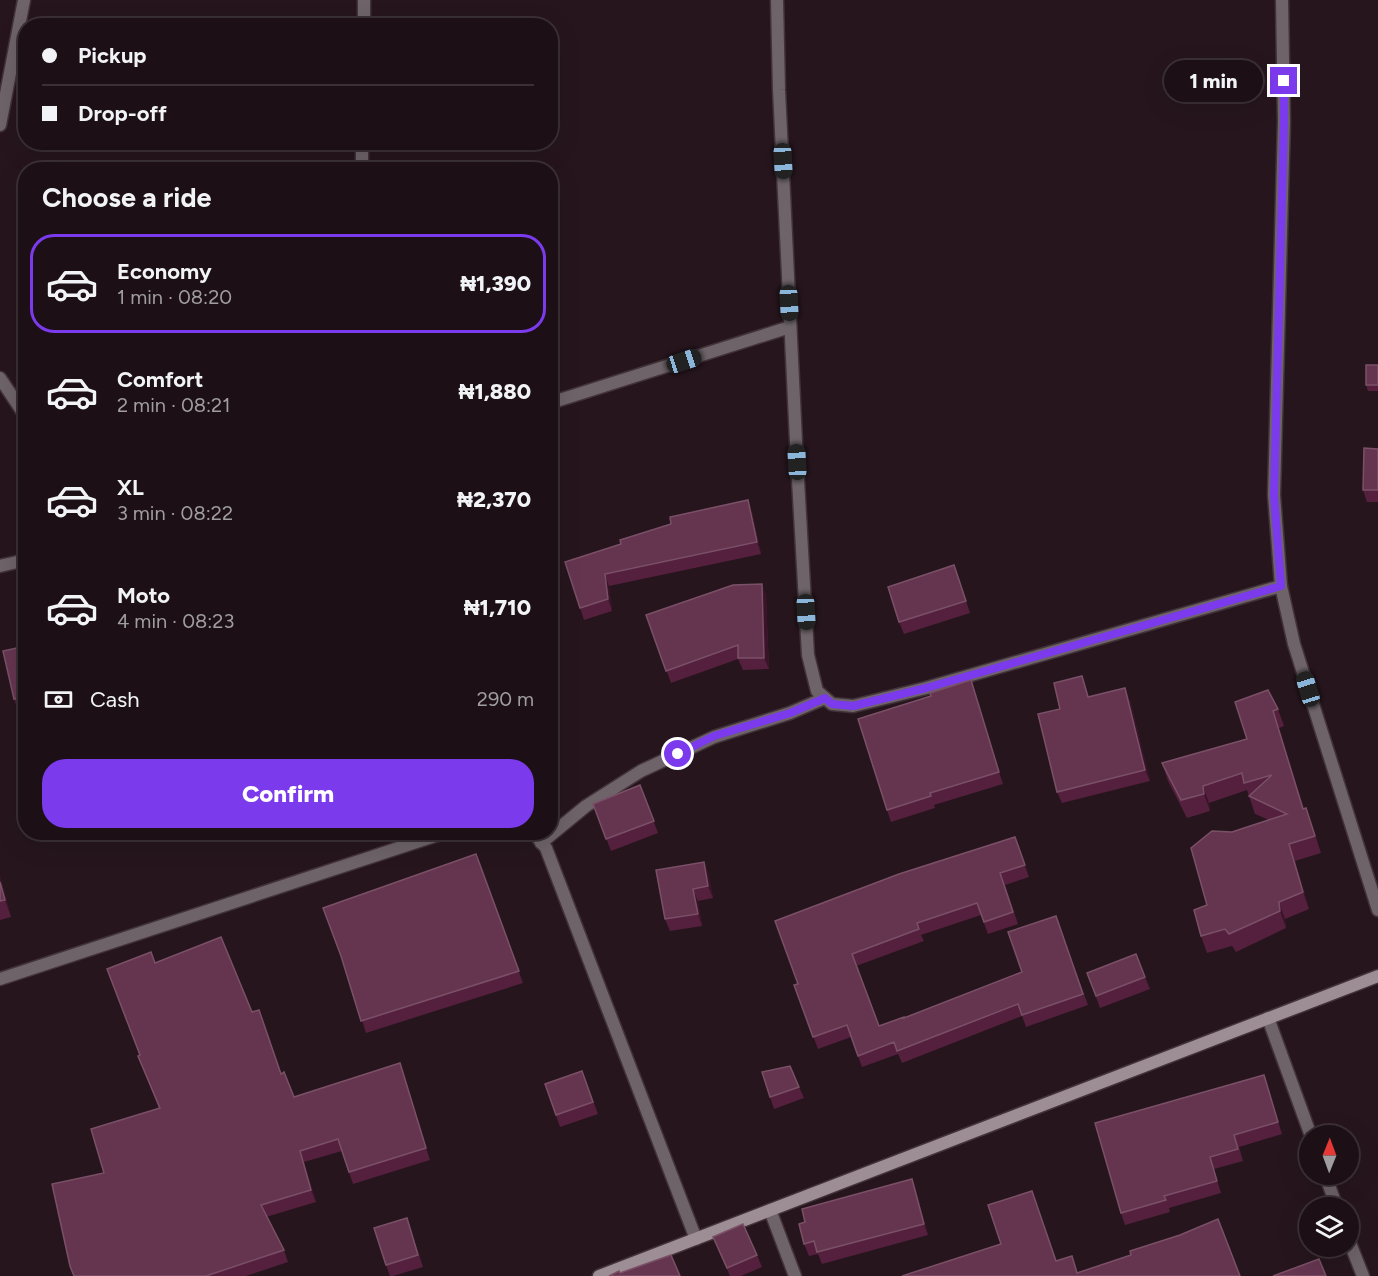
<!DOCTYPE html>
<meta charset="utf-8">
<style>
body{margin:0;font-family:Figtree,sans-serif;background:#25191f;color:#f1f3f6;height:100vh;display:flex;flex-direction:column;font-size:22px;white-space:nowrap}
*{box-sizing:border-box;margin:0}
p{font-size:20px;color:#a09da1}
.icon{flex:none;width:33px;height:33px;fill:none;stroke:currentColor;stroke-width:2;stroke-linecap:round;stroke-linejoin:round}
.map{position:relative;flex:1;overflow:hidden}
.sheet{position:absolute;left:18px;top:162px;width:540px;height:678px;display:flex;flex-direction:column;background:#1c1016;border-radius:24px;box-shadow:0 6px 24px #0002,0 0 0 2px #3a3035}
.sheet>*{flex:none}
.top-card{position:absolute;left:18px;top:18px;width:540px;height:132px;border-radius:24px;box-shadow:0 6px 24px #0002,0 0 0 2px #3a3035;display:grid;align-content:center;height:132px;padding:0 24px;background:#1c1016}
.needle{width:39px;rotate:1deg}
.fabs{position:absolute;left:1299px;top:1125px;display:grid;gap:12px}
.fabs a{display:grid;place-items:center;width:60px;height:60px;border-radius:50%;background:#1c1016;box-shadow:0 6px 24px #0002,0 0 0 2px #3a3035;font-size:30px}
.end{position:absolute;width:27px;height:27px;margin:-14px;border:8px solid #7c3aed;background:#fff;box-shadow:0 0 0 3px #fff}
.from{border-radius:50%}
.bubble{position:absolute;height:42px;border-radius:21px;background:#1c1016;box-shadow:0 6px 24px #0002,0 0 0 2px #3a3035;font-size:20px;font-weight:800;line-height:42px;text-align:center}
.car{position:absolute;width:18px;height:36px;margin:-18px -9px;border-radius:8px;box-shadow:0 0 4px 2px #0007;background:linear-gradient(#222 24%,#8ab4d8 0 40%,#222 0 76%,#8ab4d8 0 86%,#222 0)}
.top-card b{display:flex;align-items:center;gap:21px;height:57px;font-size:22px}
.top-card b+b{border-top:2px solid #3a3035}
.top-card i{width:15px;height:15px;background:#f1f3f6}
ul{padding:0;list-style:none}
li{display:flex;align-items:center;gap:18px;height:99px;margin:0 12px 9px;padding:0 12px;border:3px solid transparent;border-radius:24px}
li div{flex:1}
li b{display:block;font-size:22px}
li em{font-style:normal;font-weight:800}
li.current{border-color:#7c3aed}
li>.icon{width:54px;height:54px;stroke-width:1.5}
h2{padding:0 24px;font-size:27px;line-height:72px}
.pay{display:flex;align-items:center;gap:15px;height:66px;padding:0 24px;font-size:22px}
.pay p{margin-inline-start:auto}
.button{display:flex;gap:12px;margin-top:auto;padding:12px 24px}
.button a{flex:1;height:69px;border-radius:24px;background:#7c3aed;color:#fff;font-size:24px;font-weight:800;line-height:69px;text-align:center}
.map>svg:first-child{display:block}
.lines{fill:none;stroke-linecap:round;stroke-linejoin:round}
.minor-casing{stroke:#423239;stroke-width:15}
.secondary-casing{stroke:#423239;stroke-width:15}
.minor{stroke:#6d6368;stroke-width:12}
.secondary{stroke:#9d8d94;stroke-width:12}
.wall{fill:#55203e}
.shaded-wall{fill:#3b1329}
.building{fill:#653550;stroke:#7a5067;stroke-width:1.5}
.route{stroke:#7c3aed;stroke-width:8}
</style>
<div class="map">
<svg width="1378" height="1276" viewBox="0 0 1378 1276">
<rect width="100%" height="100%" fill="#26151d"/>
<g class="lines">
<g class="minor-casing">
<g id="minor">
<path d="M777,0L779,90L797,462L808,655L817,691L832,704L853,706L926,688L1281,586"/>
<path d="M1282,0L1284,122L1274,495L1281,586L1294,644L1378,910"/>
<path d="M364,26V0"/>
<path d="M0,125L24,0"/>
<path d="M362,170V142"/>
<path d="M0,378L26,417"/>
<path d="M550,403L790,327"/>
<path d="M0,566L26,560"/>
<path d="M533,832L546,848L696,1239"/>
<path d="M541,843L586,806L641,771L714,737L790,713L825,698"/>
<path d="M0,979L447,832"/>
<path d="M1268,1018L1311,1136"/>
<path d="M1325,1174L1337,1208"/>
<path d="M770,1210L795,1276"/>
<path d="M1348,1238L1363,1276"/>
</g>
</g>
<g class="secondary-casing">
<path id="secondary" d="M599,1276L1378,976"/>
</g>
<use href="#minor" class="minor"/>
<use href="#secondary" class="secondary"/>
</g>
<g class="wall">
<path d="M1378,365V391H1368L1366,385Z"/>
<path d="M1378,449V502H1367L1363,490Z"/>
<path d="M752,512L761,554L609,586L612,611L584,620L565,562Z"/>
<path d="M954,565L970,613L904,634L899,622Z"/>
<path d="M762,584L766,596L769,669L743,670L738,659L671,683L646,615Z"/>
<path d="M26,646V711L19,713L14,699Z"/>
<path d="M1082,676L1089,697L1130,700L1150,781L1062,803L1057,792L1060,709Z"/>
<path d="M971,680L1003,784L934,805L935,808L891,822L887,810L931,696Z"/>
<path d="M1268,690L1278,709L1284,726L1279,728L1304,809L1312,825L1321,853L1295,861L1309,909L1285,919L1286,928L1236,952L1232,946L1207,953L1201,936L1207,905L1232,832L1269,820L1255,814L1247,790L1209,803L1210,811L1187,818L1168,781L1162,763L1247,739Z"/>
<path d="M640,785L658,833L611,851L593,804Z"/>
<path d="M168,832H206L172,842Z"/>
<path d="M1015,837L1029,877L1005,885L1018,924L988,934L981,915L921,935L924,941L856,966L879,1026L904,1018L1022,972L1056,916L1088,1005L1026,1027L1022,1016L902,1063L898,1054L862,1067L851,1037L818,1049L794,985L798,984Z"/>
<path d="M476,854L523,983L366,1033L342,958Z"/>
<path d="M704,862L708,873L713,898L698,901L702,926L670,931L665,919Z"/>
<path d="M0,876L11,917L0,920Z"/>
<path d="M155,963L252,1012L281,1074L294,1097L400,1063L430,1160L353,1184L342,1151L304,1162L316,1202L266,1217L284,1250L288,1262L246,1276H74L159,1109L138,1056L139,1055Z"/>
<path d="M1087,973L1145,977L1150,989L1100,1008Z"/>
<path d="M582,1071L598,1114L560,1127L545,1084Z"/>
<path d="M1264,1075L1282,1134L1239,1147L1243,1161L1214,1169L1221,1193L1169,1208L1170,1212L1125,1225L1121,1213Z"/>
<path d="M799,1087L804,1098L774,1109L770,1097Z"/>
<path d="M912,1179L916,1191L928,1235L822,1264L818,1254L809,1256L804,1244L805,1222Z"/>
<path d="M411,1230L423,1267L393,1276H390L386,1265Z"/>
<path d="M713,1237L757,1255L762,1267L741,1276H730Z"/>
</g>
<g class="shaded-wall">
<path d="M748,500L752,512L761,554L757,542Z"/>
<path d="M605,574L609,586L612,611L608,599Z"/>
<path d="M762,584L766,596L769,669L764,658Z"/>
<path d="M971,680L975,692L1003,784L999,772Z"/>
<path d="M1125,688L1130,700L1150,781L1145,770Z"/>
<path d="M1273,711L1279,728L1309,826L1303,809Z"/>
<path d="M1203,786L1209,803L1210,811L1204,794Z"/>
<path d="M1289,844L1295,861L1309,909L1303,892Z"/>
<path d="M704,862L708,873L713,898L708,886Z"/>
<path d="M0,876L11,917L5,900L0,882Z"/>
<path d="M693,889L698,901L702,926L698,914Z"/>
<path d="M1279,902L1285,919L1286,928L1280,911Z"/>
<path d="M400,1063L404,1075L430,1160L426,1148Z"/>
<path d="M300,1151L304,1162L316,1202L311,1190Z"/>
<path d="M1210,1157L1214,1169L1221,1193L1217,1181Z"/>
<path d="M912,1179L916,1191L928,1235L924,1224Z"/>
</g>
<g class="building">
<rect x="1366" y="365" width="12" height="20"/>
<path d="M1364,448L1378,449V490H1363Z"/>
<path d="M748,500L757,542L605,574L608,599L580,608L565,562L621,544L620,540L671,524L670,517Z"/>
<path d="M954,565L966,601L899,622L888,587Z"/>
<path d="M762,584L764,658H738V645L666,671L646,615L733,585Z"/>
<path d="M26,646V696L14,699L3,651Z"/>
<path d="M1082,676L1088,697L1125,688L1145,770L1057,792L1038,714L1060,709L1054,683Z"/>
<path d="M971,680L999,772L930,793L931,796L887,810L858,719L931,696L930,693Z"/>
<path d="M1268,690L1278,709L1273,711L1303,809L1306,808L1315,836L1289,844L1303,892L1279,902L1280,911L1229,934L1225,929L1201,936L1194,910L1207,905L1191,848L1212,831L1232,832L1287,814L1249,796L1272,775L1244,783L1242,773L1203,786L1204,794L1181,800L1162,763L1247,739L1235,702Z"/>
<path d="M640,785L654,821L606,839L593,804Z"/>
<path d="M1015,837L1025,865L1000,873L1013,912L984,922L977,903L917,923L919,929L852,954L879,1026L904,1017V1018L1022,972L1008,932L1056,916L1083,994L1022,1015L1018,1004L897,1051L894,1042L858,1056L847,1025L813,1037L794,985L798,984L775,921L899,874Z"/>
<path d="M476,854L519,971L361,1021L341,956L323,908Z"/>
<path d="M704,862L708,886L693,889L698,914L665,919L656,870Z"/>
<path d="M0,882L5,900L0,901Z"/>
<path d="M221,937L252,1012L259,1010L281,1074L284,1072L294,1097L400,1063L426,1148L349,1172L338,1139L300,1151L311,1190L261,1205L284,1250L206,1276H74L70,1266L52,1184L104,1173L91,1129L160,1108L138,1056L140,1055L107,969L151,952L155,963Z"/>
<path d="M1136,954L1145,977L1096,996L1087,973Z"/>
<path d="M790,1066L799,1087L770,1097L762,1072Z"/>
<path d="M582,1071L593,1102L556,1115L545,1084Z"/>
<path d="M1264,1075L1278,1122L1234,1135L1238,1149L1210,1157L1217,1181L1164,1196L1166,1200L1121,1213L1095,1123Z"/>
<path d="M912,1179L924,1224L817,1252L814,1241L804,1244L799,1224L805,1222L802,1209Z"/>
<path d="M1032,1191L1056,1261L1072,1256L1077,1273L1131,1255L1130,1251L1180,1235L1218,1219L1240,1276H902L1001,1244L988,1205Z"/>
<path d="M407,1218L418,1255L386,1265L374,1228Z"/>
<path d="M743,1224L757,1255L727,1268L713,1237Z"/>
<path d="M671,1255L680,1276H609L619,1271L620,1273Z"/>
<path d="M1319,1259L1326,1276H1273Z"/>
</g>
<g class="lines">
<path class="route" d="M678,754L714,736L790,713L825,698L832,704L853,706L926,688L1281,586L1274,495L1284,122V81"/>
</g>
</svg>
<div class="fabs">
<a><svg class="needle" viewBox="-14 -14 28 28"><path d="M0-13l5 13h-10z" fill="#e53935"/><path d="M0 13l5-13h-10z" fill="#a09da1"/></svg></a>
<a><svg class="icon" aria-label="layers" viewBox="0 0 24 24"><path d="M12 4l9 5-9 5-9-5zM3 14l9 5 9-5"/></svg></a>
</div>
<i class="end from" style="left:678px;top:754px"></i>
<i class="end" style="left:1284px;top:81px"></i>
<div class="bubble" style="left:1164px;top:60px;width:99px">1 min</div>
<i class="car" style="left:783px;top:161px;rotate:177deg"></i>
<i class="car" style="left:789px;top:303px;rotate:177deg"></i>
<i class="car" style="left:684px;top:361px;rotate:72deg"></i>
<i class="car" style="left:797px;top:462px;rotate:357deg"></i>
<i class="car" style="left:806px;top:612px;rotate:177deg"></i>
<i class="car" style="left:1308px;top:689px;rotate:343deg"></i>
<div class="top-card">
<b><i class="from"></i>Pickup</b>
<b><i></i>Drop-off</b>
</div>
<section class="sheet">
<h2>Choose a ride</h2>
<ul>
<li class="current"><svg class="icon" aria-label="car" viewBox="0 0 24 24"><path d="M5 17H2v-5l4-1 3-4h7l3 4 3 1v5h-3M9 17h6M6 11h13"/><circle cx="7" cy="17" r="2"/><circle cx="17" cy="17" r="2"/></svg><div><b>Economy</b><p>1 min · 08:20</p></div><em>₦1,390</em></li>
<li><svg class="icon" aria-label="car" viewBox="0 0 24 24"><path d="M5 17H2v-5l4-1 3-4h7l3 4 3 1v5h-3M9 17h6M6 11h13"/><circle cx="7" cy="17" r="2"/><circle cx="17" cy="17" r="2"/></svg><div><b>Comfort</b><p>2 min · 08:21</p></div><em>₦1,880</em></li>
<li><svg class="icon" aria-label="car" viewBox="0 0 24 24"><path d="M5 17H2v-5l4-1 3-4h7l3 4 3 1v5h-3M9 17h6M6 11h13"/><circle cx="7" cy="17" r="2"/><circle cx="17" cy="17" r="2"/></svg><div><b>XL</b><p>3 min · 08:22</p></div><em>₦2,370</em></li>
<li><svg class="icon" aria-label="car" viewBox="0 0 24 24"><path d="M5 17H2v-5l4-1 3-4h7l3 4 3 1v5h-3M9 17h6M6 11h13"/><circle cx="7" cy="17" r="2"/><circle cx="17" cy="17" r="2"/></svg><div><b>Moto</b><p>4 min · 08:23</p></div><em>₦1,710</em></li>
</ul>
<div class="pay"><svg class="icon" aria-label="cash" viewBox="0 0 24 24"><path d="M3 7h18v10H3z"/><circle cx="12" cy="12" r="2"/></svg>Cash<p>290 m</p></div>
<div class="button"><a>Confirm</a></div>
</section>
</div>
